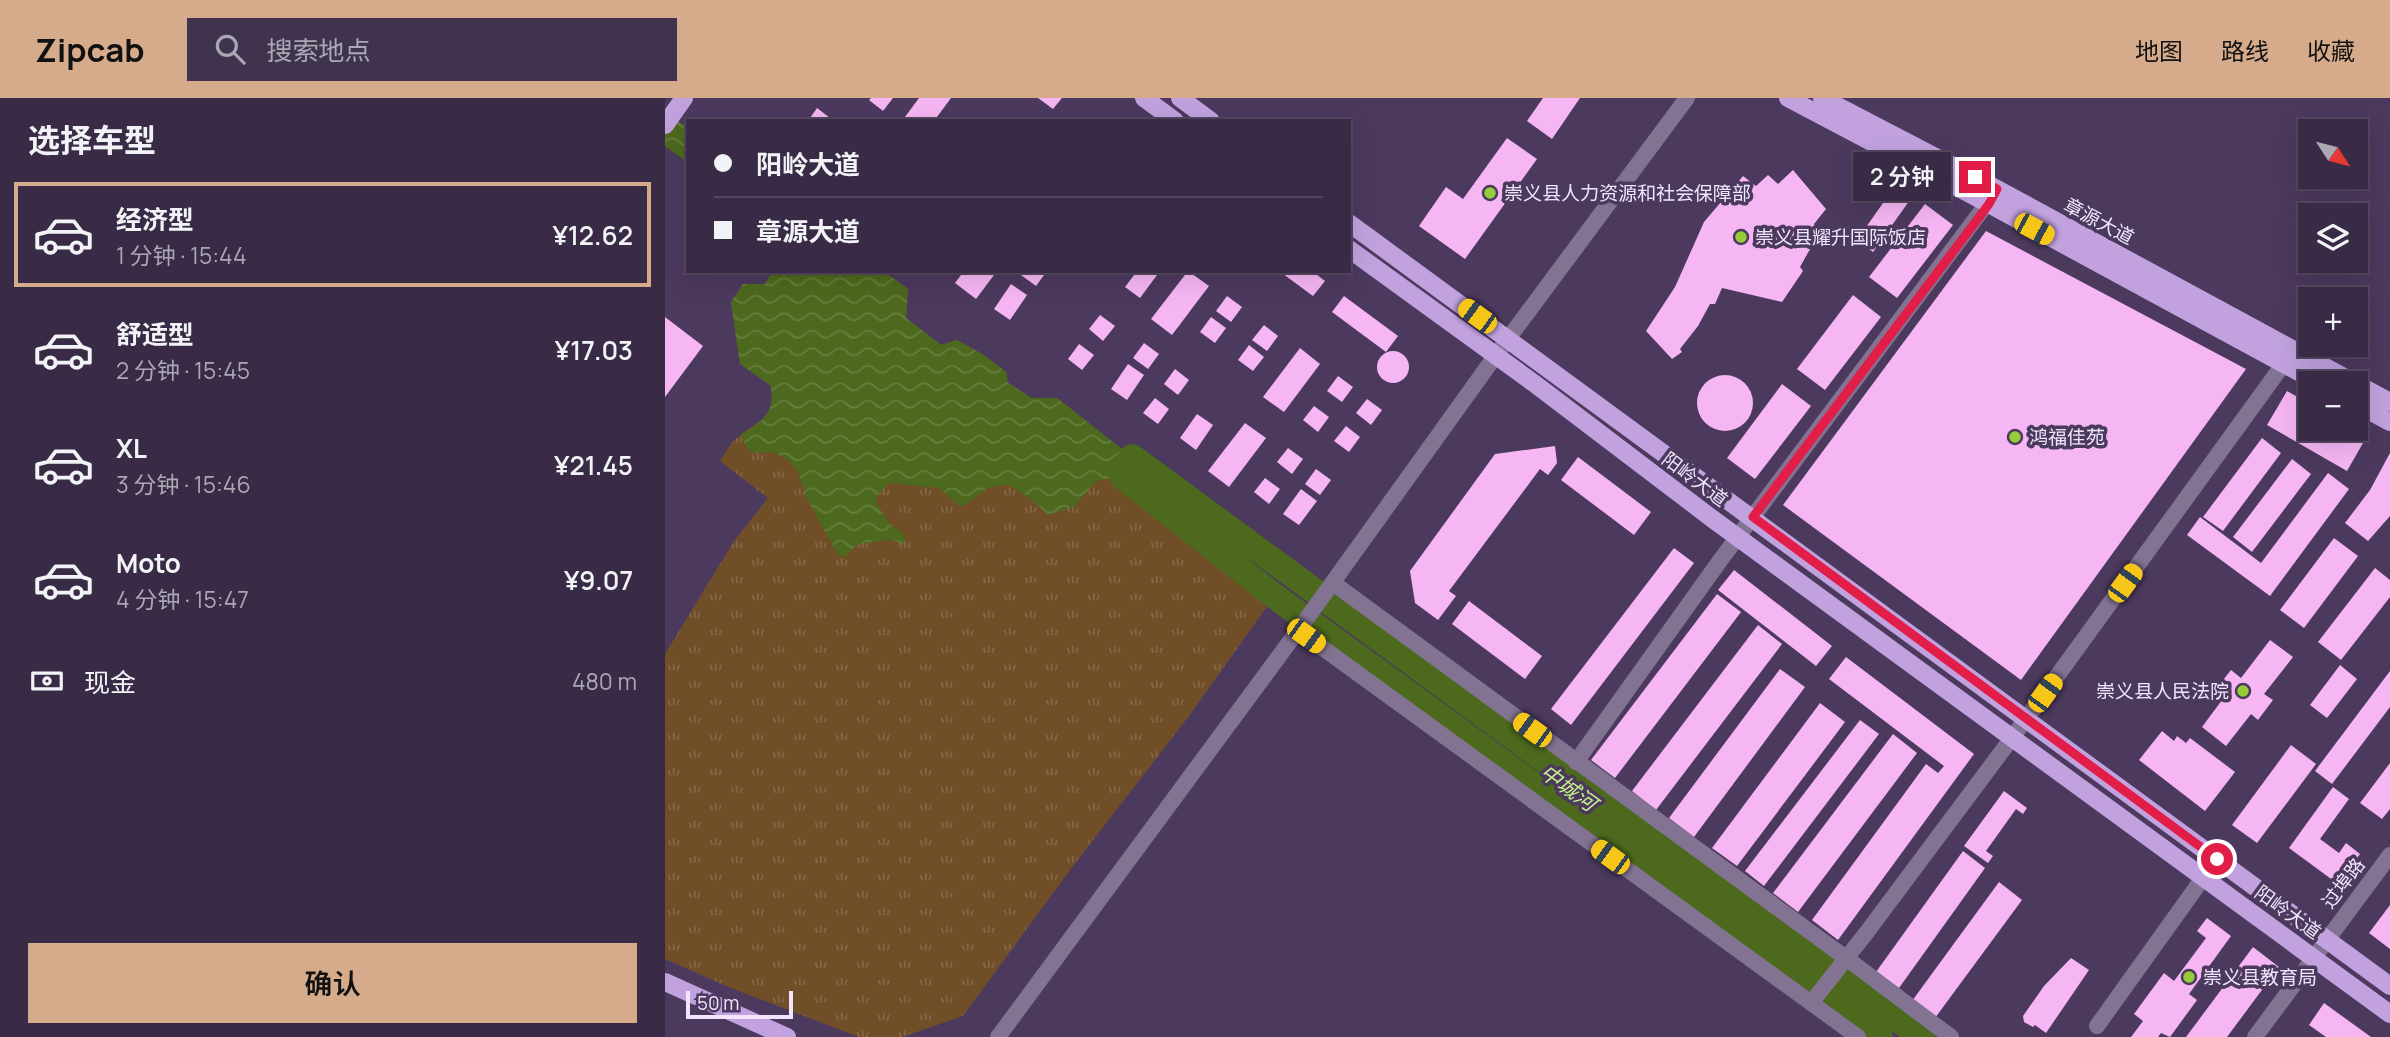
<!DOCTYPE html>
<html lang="zh">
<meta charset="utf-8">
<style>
body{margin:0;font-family:Manrope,"Noto Sans SC",sans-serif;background:#40334d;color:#f1f3f6;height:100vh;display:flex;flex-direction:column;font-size:26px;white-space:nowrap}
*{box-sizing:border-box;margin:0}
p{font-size:23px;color:#aba7b3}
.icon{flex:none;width:38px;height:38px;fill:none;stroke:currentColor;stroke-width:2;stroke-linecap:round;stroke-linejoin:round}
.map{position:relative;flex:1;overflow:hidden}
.drawer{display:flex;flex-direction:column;background:#392b46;width:665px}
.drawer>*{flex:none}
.hud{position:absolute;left:21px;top:21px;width:665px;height:154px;border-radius:0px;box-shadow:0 7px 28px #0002,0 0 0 2px #53475f;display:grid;align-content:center;height:154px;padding:0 28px;background:#392b46}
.needle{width:46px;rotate:126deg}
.tools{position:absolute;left:1633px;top:21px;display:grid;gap:14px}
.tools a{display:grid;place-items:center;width:70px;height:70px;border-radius:0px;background:#392b46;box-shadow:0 7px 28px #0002,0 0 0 2px #53475f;font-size:35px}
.scale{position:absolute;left:21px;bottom:18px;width:107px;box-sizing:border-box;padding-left:7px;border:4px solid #f0e5fc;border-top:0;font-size:19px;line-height:24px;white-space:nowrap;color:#f0e5fc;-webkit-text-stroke:5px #4c395e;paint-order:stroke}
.end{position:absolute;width:32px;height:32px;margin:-16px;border:9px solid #e11d48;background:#fff;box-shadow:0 0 0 4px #fff}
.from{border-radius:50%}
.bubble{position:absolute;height:49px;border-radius:0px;background:#392b46;box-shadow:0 7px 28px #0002,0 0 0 2px #53475f;font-size:23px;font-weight:600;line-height:49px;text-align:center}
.car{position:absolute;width:21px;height:42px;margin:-21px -10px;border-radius:9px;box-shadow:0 0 5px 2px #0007;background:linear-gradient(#f5c518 24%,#345 0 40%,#f5c518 0 76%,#345 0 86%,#f5c518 0)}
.hud b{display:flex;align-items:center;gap:24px;height:66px;font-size:26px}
.hud b+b{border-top:2px solid #53475f}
.hud i{width:18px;height:18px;background:#f1f3f6}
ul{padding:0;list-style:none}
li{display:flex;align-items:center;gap:21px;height:105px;margin:0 14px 10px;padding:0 14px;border:4px solid transparent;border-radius:0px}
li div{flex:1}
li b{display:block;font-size:26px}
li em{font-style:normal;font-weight:600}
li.on{border-color:#d6ab8b}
li>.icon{width:63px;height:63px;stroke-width:1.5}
h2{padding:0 28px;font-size:32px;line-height:84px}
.pay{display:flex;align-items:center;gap:18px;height:77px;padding:0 28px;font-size:26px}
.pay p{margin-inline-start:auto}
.cta{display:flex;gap:14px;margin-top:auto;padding:14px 28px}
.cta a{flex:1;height:80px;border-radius:0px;background:#d6ab8b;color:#111;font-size:28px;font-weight:600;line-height:80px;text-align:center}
header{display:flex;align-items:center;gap:42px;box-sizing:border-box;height:98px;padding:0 35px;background:#d6ab8b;color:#111}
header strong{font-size:33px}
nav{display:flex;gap:38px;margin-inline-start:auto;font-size:24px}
.search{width:490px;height:63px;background:#40334d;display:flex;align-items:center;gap:18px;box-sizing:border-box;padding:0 24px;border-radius:0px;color:#aba7b3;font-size:26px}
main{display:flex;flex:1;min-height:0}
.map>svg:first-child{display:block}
.park{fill:url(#park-tufts)}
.water{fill:url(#water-waves)}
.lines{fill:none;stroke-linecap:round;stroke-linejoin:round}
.river{stroke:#4d691d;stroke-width:26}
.building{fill:#f6b6f4}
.minor{stroke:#837392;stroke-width:16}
.major{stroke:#c1a2df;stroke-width:18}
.route{stroke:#e11d48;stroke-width:9}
.poi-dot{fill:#96cc3a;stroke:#4c395e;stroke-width:2.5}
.labels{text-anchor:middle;stroke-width:7;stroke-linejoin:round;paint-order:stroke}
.poi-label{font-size:19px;fill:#f0e5fc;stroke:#4c395e;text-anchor:start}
.street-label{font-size:19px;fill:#f0e5fc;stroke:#4c395e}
.water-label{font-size:21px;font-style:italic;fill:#c4f089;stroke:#4c395e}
</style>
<header>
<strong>Zipcab</strong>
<div class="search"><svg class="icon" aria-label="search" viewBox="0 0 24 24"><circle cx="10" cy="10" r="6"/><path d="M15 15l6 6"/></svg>搜索地点</div>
<nav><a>地图</a><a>路线</a><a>收藏</a></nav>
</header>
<main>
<section class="drawer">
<h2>选择车型</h2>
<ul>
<li class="on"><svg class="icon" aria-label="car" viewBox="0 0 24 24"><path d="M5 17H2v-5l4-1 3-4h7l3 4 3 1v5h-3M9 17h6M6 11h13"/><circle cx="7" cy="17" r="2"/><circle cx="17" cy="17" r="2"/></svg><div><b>经济型</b><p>1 分钟 · 15:44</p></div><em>¥12.62</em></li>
<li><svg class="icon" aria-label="car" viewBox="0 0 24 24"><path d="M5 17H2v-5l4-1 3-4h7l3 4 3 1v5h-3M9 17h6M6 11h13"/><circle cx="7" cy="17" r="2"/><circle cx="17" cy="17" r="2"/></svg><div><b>舒适型</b><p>2 分钟 · 15:45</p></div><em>¥17.03</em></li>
<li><svg class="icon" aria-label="car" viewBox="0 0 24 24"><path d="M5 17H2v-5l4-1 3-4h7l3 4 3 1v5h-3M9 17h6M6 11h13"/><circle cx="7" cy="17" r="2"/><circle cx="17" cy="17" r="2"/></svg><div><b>XL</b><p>3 分钟 · 15:46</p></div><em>¥21.45</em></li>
<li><svg class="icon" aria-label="car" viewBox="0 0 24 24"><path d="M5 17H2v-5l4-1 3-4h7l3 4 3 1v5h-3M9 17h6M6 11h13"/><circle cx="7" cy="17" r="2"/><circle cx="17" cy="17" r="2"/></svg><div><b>Moto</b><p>4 分钟 · 15:47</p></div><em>¥9.07</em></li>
</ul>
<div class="pay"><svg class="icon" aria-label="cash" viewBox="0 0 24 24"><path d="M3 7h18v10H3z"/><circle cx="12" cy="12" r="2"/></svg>现金<p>480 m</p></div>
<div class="cta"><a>确认</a></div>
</section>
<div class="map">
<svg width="1725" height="939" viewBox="0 0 1725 939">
<defs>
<pattern id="park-tufts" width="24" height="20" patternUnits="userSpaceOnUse" patternTransform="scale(1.75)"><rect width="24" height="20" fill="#704e28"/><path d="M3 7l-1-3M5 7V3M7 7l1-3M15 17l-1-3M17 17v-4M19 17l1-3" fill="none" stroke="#856748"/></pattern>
<pattern id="water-waves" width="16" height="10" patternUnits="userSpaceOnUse" patternTransform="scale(1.75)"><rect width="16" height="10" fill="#4d691d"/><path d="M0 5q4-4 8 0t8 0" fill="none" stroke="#677e3f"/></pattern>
</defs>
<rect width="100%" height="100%" fill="#4c395e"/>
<path class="park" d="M108,173H218L243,191L241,220L276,247L292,242L319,257L341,274L343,285L366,300H392L467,359L457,379L608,500L524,618L405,772L298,918L237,939H194L66,890L0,861V556L69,443L103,400L55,363C60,356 65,345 72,340C92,322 114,321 105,287L75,266L66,204L78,186H100Z"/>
<g class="water">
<path d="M0,14L23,30V65L0,48Z"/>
<path d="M108,173H218L243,191L241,220L276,247L292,242L319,257L341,274L343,285L367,300H392L467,359L457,378L431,383L410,408L384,417L362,398L344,387C314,387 317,400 295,409L274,390L224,385L213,397L211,404L224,425L239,436L240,443L237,446C227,439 221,443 209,444C193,445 191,446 180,459L173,457L142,401L133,374L124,363L109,354L88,355L82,350L76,337C96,325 112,313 105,287L75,266L66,204L78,186H100Z"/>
</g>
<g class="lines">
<path class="river" d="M1215,939L608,497L457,378L467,359L1257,939"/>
</g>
<g class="building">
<path d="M206,0H228L218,13L204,2Z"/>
<path d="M254,0H286L269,23H237Z"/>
<path d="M373,0H397L388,11Z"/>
<path d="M878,0H915L887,41L862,23Z"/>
<path d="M152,10L169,23H143Z"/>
<path d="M842,40L872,61L800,161L754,128L781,89L798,101Z"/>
<path d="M1128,72L1161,111L1149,126L1154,135L1135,169L1138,173L1117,204L1057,190L1050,206H1045L1033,228L1015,251L1017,254L1007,261L981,233L1010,189L1039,124L1078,78L1091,88L1103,77L1113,86Z"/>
<path d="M1230,88L1247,99L1208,154L1192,142Z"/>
<path d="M1260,106L1288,127L1232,200L1204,179Z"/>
<path d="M1321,133L1581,271L1356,582L1118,407Z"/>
<path d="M299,173H332L311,201L290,185Z"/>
<path d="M359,173H382L371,188L356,177Z"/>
<path d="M472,173H495L475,200L460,189Z"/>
<path d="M523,173L544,188L507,237L486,221Z"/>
<path d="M614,173H647L660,183L648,198Z"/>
<path d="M346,186L362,197L345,222L329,211Z"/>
<path d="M1188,197L1216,219L1160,292L1132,271Z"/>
<path d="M562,198L577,209L566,224L551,213Z"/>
<path d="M679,198L733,238L721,254L667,214Z"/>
<path d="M435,217L450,228L438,243L424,231Z"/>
<path d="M0,219L38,248L0,299Z"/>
<path d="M546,219L561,230L550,245L535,234Z"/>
<path d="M599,227L613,238L602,253L587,242Z"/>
<path d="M479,245L494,256L483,271L468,260Z"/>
<path d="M414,246L429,257L417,272L403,261Z"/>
<path d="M584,247L599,259L588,273L573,262Z"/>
<path d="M635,250L655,266L619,314L598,299Z"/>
<circle cx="728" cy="269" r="16"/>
<path d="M463,266L479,277L462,302L446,291Z"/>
<path d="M510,271L524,282L513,297L499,286Z"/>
<circle cx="1060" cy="305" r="28"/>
<path d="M673,278L688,289L677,304L662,293Z"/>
<path d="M1117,286L1146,308L1090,381L1062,360Z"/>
<path d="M1622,293L1645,306V331H1688L1702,338L1682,373L1602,327Z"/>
<path d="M490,300L504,311L493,326L478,315Z"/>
<path d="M702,301L717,312L706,327L691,315Z"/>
<path d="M649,308L664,319L653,334L638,322Z"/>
<path d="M532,316L548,327L531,352L515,340Z"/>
<path d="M580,325L601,340L564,389L543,373Z"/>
<path d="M681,328L695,339L684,354L669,343Z"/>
<path d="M1597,340L1616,355L1558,433L1538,419Z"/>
<path d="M890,348L892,365L883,377L875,371L784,493L791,498L773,522L750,505L745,473L830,356Z"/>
<path d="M623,350L638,361L627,376L612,364Z"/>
<path d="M1725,355V418L1703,443L1680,425L1705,392Z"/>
<path d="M913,359L986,414L969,437L896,382Z"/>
<path d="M1627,361L1646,376L1587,454L1568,439Z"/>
<path d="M651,371L666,382L655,397L640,386Z"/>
<path d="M1663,375L1684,391L1605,498L1522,437L1535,419L1596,465Z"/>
<path d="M600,380L615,391L604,406L589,394Z"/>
<path d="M636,391L652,403L634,427L618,416Z"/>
<path d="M1669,440L1693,458L1639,530L1615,512Z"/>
<path d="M1009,450L1029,465L906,627L886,611Z"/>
<path d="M1710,470L1725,482V499L1676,562L1653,544Z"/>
<path d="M1069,472L1167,548L1151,568L1053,492Z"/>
<path d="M1052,496L1076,514L950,680L926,662Z"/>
<path d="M804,503L877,558L860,581L787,526Z"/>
<path d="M1093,527L1117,546L991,712L967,693Z"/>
<path d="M1605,542L1628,559L1599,596L1608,602L1593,622L1586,616L1561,648L1537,629L1560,598L1551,591L1566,572L1576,580Z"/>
<path d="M1181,559L1309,656L1173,842L1147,822L1261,666L1273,675L1279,668L1164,581Z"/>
<path d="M1675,567L1692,581L1662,620L1645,607Z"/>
<path d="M1115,571L1140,589L1029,739L1004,720Z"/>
<path d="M1725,573V609L1667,686L1650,673Z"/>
<path d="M1155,605L1180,624L1072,768L1047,750Z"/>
<path d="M1195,622L1214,636L1099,788L1080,773Z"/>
<path d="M1497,633L1509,643L1512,638L1521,645L1525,640L1570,674L1540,713L1474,662Z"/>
<path d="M1228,636L1252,655L1133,814L1108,795Z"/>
<path d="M1626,647L1651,666L1592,745L1567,727Z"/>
<path d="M1725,665V711L1717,721L1695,705Z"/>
<path d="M1668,689L1684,701L1655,741L1674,755L1681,745L1695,756L1673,786L1624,750Z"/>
<path d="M1339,693L1362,710L1358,716L1351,711L1321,753L1328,758L1323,765L1299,748Z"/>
<path d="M1298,753L1320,770L1234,890L1211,874Z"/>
<path d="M1334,784L1357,802L1270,920L1247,903Z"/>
<path d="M1725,807V851L1704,835Z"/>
<path d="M1542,820L1566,838L1524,896L1532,902L1505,939L1496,935L1493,939H1466L1478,923L1469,916L1499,875L1509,883L1541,840L1532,833Z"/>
<path d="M1588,849L1614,869L1562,939H1521Z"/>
<path d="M1406,860L1424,872L1381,935L1370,927L1368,929L1359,924L1358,918L1379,888Z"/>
<path d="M1659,905L1706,939H1661L1644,927Z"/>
</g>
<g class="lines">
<g class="minor">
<path d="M668,485L1181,860L1286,939"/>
<path d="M633,532L1193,939"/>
<path d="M911,664L1054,464L1329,96"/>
<path d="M1146,905L1202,834L1361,621L1625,257"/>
<path d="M1432,928L1538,780"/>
<path d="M333,939L640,523L831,257L1022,0"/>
<path d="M1590,939L1725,757"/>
</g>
<g class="major">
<path d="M479,0L510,23"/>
<path d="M515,0L546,23"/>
<path d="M1123,0L1324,106L1654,285"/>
<path d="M1157,0L1332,91L1725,304"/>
<path d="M0,27L19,0"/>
<path d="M684,125L1725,888"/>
<path d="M684,151L870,286L1049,422L1725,916"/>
<path d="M1690,305L1725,324"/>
<path d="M0,884L122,939"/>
</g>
</g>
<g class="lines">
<path class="route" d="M1310,79L1332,91L1324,106L1088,419L1552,761"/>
</g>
<g class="poi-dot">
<circle cx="825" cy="95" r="7"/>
<circle cx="1076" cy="139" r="7"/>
<circle cx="1350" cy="339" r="7"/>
<circle cx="1578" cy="593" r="7"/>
<circle cx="1524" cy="879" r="7"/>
</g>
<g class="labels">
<g class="poi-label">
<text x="839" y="102">崇义县人力资源和社会保障部</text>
<text x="1090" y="146">崇义县耀升国际饭店</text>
<text x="1364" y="346">鸿福佳苑</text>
<text x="1564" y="600" text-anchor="end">崇义县人民法院</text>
<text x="1538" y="886">崇义县教育局</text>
</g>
<g class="street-label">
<text transform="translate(1434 123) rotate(28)" y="7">章源大道</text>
<text transform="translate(1030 381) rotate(37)" y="7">阳岭大道</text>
<text transform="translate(1678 785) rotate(-53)" y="7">过埠路</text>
<text transform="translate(1623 814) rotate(36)" y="7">阳岭大道</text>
</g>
<g class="water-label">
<text transform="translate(903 690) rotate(36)" y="7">中城河</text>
</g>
</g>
</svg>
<div class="tools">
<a><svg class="needle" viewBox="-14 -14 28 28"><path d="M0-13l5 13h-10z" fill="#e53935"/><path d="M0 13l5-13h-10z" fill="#aba7b3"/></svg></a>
<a><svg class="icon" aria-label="layers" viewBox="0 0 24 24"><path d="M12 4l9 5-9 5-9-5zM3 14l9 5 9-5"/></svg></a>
<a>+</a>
<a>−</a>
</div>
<div class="scale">50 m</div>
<i class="end from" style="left:1552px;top:761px"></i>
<i class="end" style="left:1310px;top:79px"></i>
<div class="bubble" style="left:1188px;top:54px;width:98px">2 分钟</div>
<i class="car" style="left:1369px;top:131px;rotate:118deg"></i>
<i class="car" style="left:812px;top:218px;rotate:306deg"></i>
<i class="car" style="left:1460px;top:485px;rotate:36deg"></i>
<i class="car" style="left:641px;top:538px;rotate:126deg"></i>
<i class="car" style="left:1380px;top:595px;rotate:36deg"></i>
<i class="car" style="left:867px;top:632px;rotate:306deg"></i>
<i class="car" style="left:945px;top:759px;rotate:306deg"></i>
<div class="hud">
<b><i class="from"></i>阳岭大道</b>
<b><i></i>章源大道</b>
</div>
</div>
</main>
